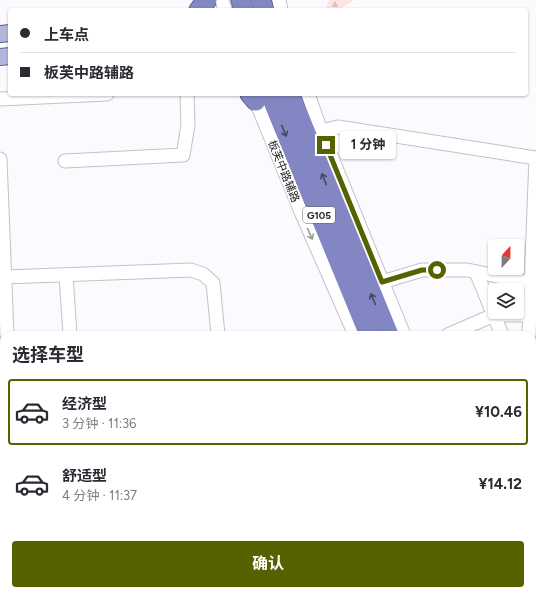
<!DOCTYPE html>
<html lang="zh">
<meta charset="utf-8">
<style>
body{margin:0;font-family:Figtree,"Noto Sans SC",sans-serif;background:#f7f7f7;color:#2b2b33;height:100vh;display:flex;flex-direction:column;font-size:15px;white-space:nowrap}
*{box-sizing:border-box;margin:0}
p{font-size:13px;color:#7c7c81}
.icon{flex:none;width:22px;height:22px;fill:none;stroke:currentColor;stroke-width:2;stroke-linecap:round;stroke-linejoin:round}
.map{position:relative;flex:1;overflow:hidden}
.side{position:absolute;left:0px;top:331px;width:536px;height:264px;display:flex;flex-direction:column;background:#fff;border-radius:12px 12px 0 0;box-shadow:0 1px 3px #0004}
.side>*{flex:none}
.guide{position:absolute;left:8px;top:8px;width:520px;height:88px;border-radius:4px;box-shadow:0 1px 3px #0004;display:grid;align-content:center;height:88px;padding:0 12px;background:#fff}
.needle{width:26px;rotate:22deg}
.fabs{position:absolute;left:488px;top:239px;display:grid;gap:8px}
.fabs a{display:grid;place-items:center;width:36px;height:36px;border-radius:4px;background:#fff;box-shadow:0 1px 3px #0004;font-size:20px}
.end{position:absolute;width:18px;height:18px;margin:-9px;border:5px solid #566100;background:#fff;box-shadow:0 0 0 2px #fff}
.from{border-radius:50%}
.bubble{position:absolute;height:28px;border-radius:4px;background:#fff;box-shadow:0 1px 3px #0004;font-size:13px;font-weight:700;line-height:28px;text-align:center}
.guide b{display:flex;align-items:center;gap:14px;height:38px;font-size:15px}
.guide b+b{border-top:1px solid #e1e1e2}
.guide i{width:10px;height:10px;background:#2b2b33}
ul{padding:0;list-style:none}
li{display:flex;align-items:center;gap:12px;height:66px;margin:0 8px 6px;padding:0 4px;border:2px solid transparent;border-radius:4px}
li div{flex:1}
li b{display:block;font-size:15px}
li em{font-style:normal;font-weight:700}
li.selected{border-color:#566100}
li>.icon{width:36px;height:36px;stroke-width:1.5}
h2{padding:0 12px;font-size:18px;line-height:48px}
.cta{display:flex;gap:8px;margin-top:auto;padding:8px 12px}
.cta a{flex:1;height:46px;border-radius:4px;background:#566100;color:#fff;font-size:16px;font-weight:700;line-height:46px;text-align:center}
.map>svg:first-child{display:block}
.forest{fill:url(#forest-firs)}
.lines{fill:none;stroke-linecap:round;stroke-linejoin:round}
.minor-casing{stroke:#c4c1c7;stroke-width:15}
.major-casing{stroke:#5f628a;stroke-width:18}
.highway-casing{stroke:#5f628a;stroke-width:21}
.minor{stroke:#fff;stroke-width:13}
.major{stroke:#b4b7dc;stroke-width:16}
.highway{stroke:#8287c4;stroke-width:19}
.oneway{stroke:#464760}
.oneway2{stroke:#9a999a}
.route{stroke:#566100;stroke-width:5}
.labels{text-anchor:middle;stroke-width:3;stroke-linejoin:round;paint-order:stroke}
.shield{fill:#fff;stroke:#626062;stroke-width:1}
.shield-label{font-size:10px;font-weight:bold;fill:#1e1c1e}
.street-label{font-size:11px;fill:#1e1c1e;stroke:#fff}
</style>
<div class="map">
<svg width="536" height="595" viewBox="0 0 536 595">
<defs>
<pattern id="forest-firs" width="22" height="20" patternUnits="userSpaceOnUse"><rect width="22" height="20" fill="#fee3e2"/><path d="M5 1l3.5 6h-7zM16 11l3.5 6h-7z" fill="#d9c2c1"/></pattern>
</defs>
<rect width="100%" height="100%" fill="#fcf9ff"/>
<path class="forest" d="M329,0H354L338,10H325Z"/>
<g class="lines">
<g class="minor-casing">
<g id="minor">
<path d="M222,0L225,10"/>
<path d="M279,0L281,10"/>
<path d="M253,94L301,212L355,335"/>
<path d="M308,94L321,131L404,335"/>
<path d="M0,99L107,94"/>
<path d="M321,131L338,127L536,158"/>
<path d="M0,159L7,335"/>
<path d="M65,161L183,155L188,125L187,94"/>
<path d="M476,272L502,335"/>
<path d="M66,275L70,335"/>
<path d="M5,277L191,270L203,274L213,283L218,335"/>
<path d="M382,282L422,270H467L531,283"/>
<path d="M448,335L494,315H536"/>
<path d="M529,335L536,158"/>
<path d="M532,356H536"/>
<path d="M532,397H536"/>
<path d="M0,414L4,413"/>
<path d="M0,574L4,572"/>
<path d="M461,591L463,595"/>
<path d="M514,591L516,595"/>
<path d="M532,591L536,585"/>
<path d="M0,592L32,591"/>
</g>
</g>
<g class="major-casing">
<g id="major">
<path d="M0,34L10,33"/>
<path d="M0,57L10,56"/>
</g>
</g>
<g class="highway-casing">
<g id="highway">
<path d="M241,0L244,10"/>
<path d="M261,0L264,10"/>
<path d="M199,10L207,0"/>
<path d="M250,94L256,101"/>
<path d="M270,94L369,335"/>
<path d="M290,94L389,335"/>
<path d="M479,591L480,595"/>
<path d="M499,591L500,595"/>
</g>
</g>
<use href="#minor" class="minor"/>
<use href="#major" class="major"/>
<use href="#highway" class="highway"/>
</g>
<defs><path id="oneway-shaft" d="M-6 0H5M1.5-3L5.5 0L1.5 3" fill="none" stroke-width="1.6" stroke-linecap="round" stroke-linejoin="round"/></defs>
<g class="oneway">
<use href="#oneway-shaft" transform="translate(284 131) rotate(68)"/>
<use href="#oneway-shaft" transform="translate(324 179) rotate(-112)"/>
<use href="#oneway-shaft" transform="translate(373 299) rotate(-113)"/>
</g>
<use class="oneway2" href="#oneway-shaft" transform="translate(310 234) rotate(66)"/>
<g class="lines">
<path class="route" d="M326,145L382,282L422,270H437"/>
</g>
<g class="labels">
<rect class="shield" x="303" y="207" width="32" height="16" rx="3"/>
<g class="shield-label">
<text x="319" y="219">G105</text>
</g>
<g class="street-label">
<text transform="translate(284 171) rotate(68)" y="4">板芙中路辅路</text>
</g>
</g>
</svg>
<div class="fabs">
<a><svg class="needle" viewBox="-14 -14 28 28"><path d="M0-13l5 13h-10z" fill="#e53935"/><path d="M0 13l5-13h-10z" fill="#7c7c81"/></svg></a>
<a><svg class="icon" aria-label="layers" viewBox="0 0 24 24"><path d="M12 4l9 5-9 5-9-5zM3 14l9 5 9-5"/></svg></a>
</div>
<i class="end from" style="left:437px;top:270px"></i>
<i class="end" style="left:326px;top:145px"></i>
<div class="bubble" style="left:340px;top:131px;width:56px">1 分钟</div>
<div class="guide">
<b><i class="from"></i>上车点</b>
<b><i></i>板芙中路辅路</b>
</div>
<section class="side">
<h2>选择车型</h2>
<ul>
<li class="selected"><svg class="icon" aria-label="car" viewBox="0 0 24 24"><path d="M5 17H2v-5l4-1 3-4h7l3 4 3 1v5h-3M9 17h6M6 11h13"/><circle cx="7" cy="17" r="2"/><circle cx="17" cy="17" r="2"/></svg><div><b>经济型</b><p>3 分钟 · 11:36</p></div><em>¥10.46</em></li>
<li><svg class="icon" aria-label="car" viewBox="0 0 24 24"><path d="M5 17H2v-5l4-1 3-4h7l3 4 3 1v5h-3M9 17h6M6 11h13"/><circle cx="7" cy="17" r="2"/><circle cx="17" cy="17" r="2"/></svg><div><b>舒适型</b><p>4 分钟 · 11:37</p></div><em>¥14.12</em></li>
</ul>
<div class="cta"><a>确认</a></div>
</section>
</div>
